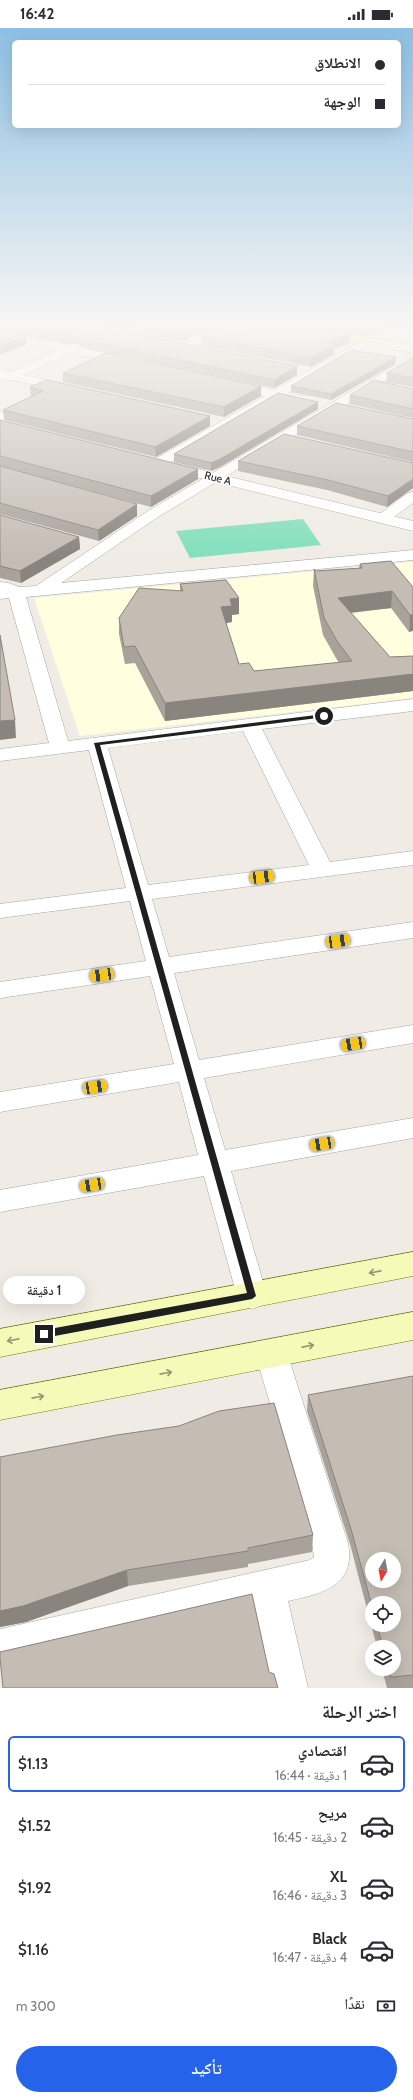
<!DOCTYPE html>
<html lang="ar">
<meta charset="utf-8">
<style>
body{margin:0;font-family:Cabin,"Noto Naskh Arabic",sans-serif;background:#f7f7f7;color:#2b2b33;direction:rtl;height:100vh;display:flex;flex-direction:column;font-size:15px;white-space:nowrap}
*{box-sizing:border-box;margin:0}
p{font-size:13px;color:#7c7c81}
.icon{flex:none;width:22px;height:22px;fill:none;stroke:currentColor;stroke-width:2;stroke-linecap:round;stroke-linejoin:round}
.map{position:relative;height:1660px;overflow:hidden;direction:ltr}
.side{display:flex;flex-direction:column;background:#fff;flex:1}
.side>*{flex:none}
.top-card{position:absolute;left:12px;top:12px;width:389px;height:88px;border-radius:6px;box-shadow:0 4px 16px #0002;direction:rtl;display:grid;align-content:center;height:88px;padding:0 16px;background:#fff}
.needle{width:26px;rotate:190deg}
.controls{position:absolute;left:365px;top:1524px;display:grid;gap:8px}
.controls a{display:grid;place-items:center;width:36px;height:36px;border-radius:50%;background:#fff;box-shadow:0 4px 16px #0002;font-size:20px}
.end{position:absolute;width:18px;height:18px;margin:-9px;border:5px solid #1f1f1f;background:#fff;box-shadow:0 0 0 2px #fff}
.from{border-radius:50%}
.bubble{position:absolute;height:28px;border-radius:14px;background:#fff;box-shadow:0 4px 16px #0002;font-size:13px;font-weight:600;line-height:28px;text-align:center;direction:rtl}
.car{position:absolute;width:12px;height:24px;margin:-12px -6px;border-radius:5px;box-shadow:0 0 3px 1px #0007;background:linear-gradient(#f5c518 24%,#345 0 40%,#f5c518 0 76%,#345 0 86%,#f5c518 0)}
.top-card b{display:flex;align-items:center;gap:14px;height:38px;font-size:15px}
.top-card b+b{border-top:1px solid #e1e1e2}
.top-card i{width:10px;height:10px;background:#2b2b33}
ul{padding:0;list-style:none}
li{display:flex;align-items:center;gap:12px;height:56px;margin:0 8px 6px;padding:0 8px;border:2px solid transparent;border-radius:6px}
li div{flex:1}
li b{display:block;font-size:15px}
li em{font-style:normal;font-weight:600}
li.current{border-color:#2563eb}
li>.icon{width:36px;height:36px;stroke-width:1.5}
h2{padding:0 16px;font-size:18px;line-height:48px}
.pay{display:flex;align-items:center;gap:10px;height:44px;padding:0 16px;font-size:15px}
.pay p{margin-inline-start:auto}
.primary-button{display:flex;gap:8px;margin-top:auto;padding:8px 16px}
.primary-button a{flex:1;height:46px;border-radius:24px;background:#2563eb;color:#fff;font-size:16px;font-weight:600;line-height:46px;text-align:center}
.status{display:flex;justify-content:space-between;align-items:center;height:28px;padding:0 20px;background:#fff;direction:ltr}
.status svg{height:11px;fill:currentColor}
.map>svg:first-child{display:block}
.education{fill:#ffffdf}
.pitch{fill:#82dfbc}
.lines{fill:none;stroke-linecap:round;stroke-linejoin:round}
.minor-casing{stroke:#a6a6a6;stroke-width:1}
.tertiary-casing{stroke:#a6a6a6;stroke-width:1}
.secondary-casing{stroke:#6a7804;stroke-width:1}
.minor{fill:#fff;fill-rule:evenodd}
.tertiary{fill:#fff;fill-rule:evenodd}
.secondary{fill:#f6fab9;fill-rule:evenodd}
.wall{fill:#a9a29b;fill-rule:evenodd}
.shaded-wall{fill:#8a847e}
.building{fill:#c5bcb4;stroke:#8a847e;fill-rule:evenodd}
.oneway{stroke:#959774}
.route{fill:#1f1f1f}
.labels{text-anchor:middle;stroke-width:3;stroke-linejoin:round;paint-order:stroke}
.far-street-label{font-size:11px;fill:#1f1f1f;stroke:#fff}
</style>
<div class="status"><b>16:42</b><svg viewBox="0 0 49 12"><path d="M0 12V9h3v3zM5 12V6h3v6zM10 12V3h3v9zM15 12V0h3v12zM26 1h20v11H26zM47 4h2v5h-2z"/></svg></div>
<div class="map">
<svg width="413" height="1660" viewBox="0 0 413 1660">
<rect width="100%" height="100%" fill="#f0ece5"/>
<g class="education">
<path d="M360,299H413V309Z"/>
<path d="M413,534V670L80,708L34,570Z"/>
</g>
<path class="pitch" d="M303,491L321,517L190,530L176,503Z"/>
<g class="lines">
<g class="minor-casing">
<g id="minor">
<path d="M110,299H125L82,320L132,331L134,334L132,337L128,338L71,325L24,347L74,358L76,361L74,364L70,365L13,352L3,353L0,349V341L11,344L58,322L0,309V303L69,318Z"/>
<path d="M218,299H232L189,321L185,322L179,319Z"/>
<path d="M367,310L371,311L373,313L371,315L288,365L308,369L310,372L308,375L304,376L278,370L162,439H152L150,436L152,433L265,368L228,360L226,357L228,354L232,353L274,362Z"/>
<path d="M413,327V336L158,489L61,555L413,522V532L26,569L68,713L413,671V683L262,701L330,834L413,823V837L152,871L169,929L413,894V910L174,945L199,1032L413,997V1015L204,1050L225,1122L413,1090V1110L231,1143L267,1268L263,1277L252,1281L241,1277L237,1268L204,1148L0,1184V1162L198,1127L179,1054L0,1084V1064L174,1036L150,948L0,970V954L146,933L130,873L0,890V876L126,860L89,722L0,733V721L49,715L9,570L0,571V554L9,555L19,559L36,558L148,483ZM243,703L309,837L148,857L108,720Z"/>
<path d="M413,464V475L387,494H377L374,491L377,488L408,465Z"/>
<path d="M271,1311L282,1315L287,1325L348,1515C356,1559 322,1565 288,1573L308,1660H270L252,1581L0,1639V1601L310,1532L314,1529L312,1515L255,1325L260,1315Z"/>
</g>
</g>
<g class="tertiary-casing">
<g id="tertiary">
<path d="M0,384L38,394L40,397L33,401L0,392Z"/>
<path d="M168,434L413,493V503L163,441L161,438L163,435Z"/>
</g>
</g>
<g class="secondary-casing">
<g id="secondary">
<path d="M283,299H307L413,317V325L289,302Z"/>
<path d="M413,1224V1248L0,1329V1301Z"/>
<path d="M413,1284V1312L0,1392V1362Z"/>
</g>
</g>
<use href="#minor" class="minor"/>
<use href="#tertiary" class="tertiary"/>
<use href="#secondary" class="secondary"/>
</g>
<g class="wall">
<path d="M0,299H102L297,347L274,360L80,319L78,316H68L0,302Z"/>
<path d="M141,299H215L183,313L141,305Z"/>
<path d="M219,299H390L367,308L318,299L350,305L349,315L334,321V326L311,339L201,317V308Z"/>
<path d="M413,330V359L386,354L387,345Z"/>
<path d="M395,336L331,372L291,364V358Z"/>
<path d="M63,345L261,368L224,389L63,354Z"/>
<path d="M30,359L210,388V398L156,429L4,392L3,382L31,369Z"/>
<path d="M413,361V390L349,376L350,367Z"/>
<path d="M318,381L220,439L211,443L174,434V426Z"/>
<path d="M413,391V434L297,407V398Z"/>
<path d="M0,392L198,441V451L151,479L28,446L137,488L99,513L0,486Z"/>
<path d="M238,433L413,435V460L387,479L327,462L238,443Z"/>
<path d="M0,487L79,509L80,521L21,555L0,550Z"/>
<path d="M360,536L413,559L409,604L391,580L351,585L390,629L413,628V663L165,693L135,635L125,636L119,606V590L180,563V556L239,586L232,587V594L226,595L239,636L254,643L339,635L336,630L323,607L313,558L314,541L316,543L359,540Z"/>
<path d="M413,1348V1660H387L382,1641H394V1619H377L350,1516L307,1383L308,1367ZM372,1575L394,1597H372Z"/>
<path d="M0,1429L313,1507L312,1524L248,1536V1539L128,1558L26,1594L0,1599Z"/>
</g>
<g class="shaded-wall">
<path d="M194,299H215L183,313V304Z"/>
<path d="M368,299H390L367,308Z"/>
<path d="M350,305L349,315L334,321V326L311,339V330L325,315Z"/>
<path d="M26,308L27,316L0,327V319Z"/>
<path d="M396,329L395,336L331,372V366Z"/>
<path d="M297,338V347L274,360V352Z"/>
<path d="M261,358V368L224,389V379Z"/>
<path d="M318,374V381L220,439L211,443V435Z"/>
<path d="M210,388V398L156,429L155,419Z"/>
<path d="M198,441V451L151,479V468Z"/>
<path d="M413,451V460L387,479L388,468Z"/>
<path d="M137,476V488L99,513L98,502Z"/>
<path d="M79,509L80,521L21,555L20,543Z"/>
<path d="M392,563L391,580L337,586L338,570Z"/>
<path d="M239,570V586L232,587V594L221,596V579L230,571Z"/>
<path d="M410,587H413V603L409,604Z"/>
<path d="M413,646V663L165,693V675Z"/>
<path d="M15,692L16,710L0,712V693Z"/>
<path d="M127,1542L128,1558L26,1594L0,1599V1583Z"/>
</g>
<g class="building">
<path d="M25,299H102L297,338L274,352L80,311L78,308H68Z"/>
<path d="M156,299H194L183,304Z"/>
<path d="M219,299H315L350,305L325,315L335,316L311,330L201,308Z"/>
<path d="M0,303L26,308L0,319Z"/>
<path d="M351,322L396,329L331,366L291,358Z"/>
<path d="M106,325L261,358L224,379L63,345Z"/>
<path d="M412,330H413V350L387,345Z"/>
<path d="M47,352L210,388L155,419L3,382L43,363L30,359Z"/>
<path d="M374,352L413,361V381L350,367Z"/>
<path d="M278,365L318,374L220,431L211,435L174,426Z"/>
<path d="M336,375L413,391V424L297,398Z"/>
<path d="M0,392L198,441L151,468L0,428Z"/>
<path d="M284,406L413,435V451L388,468L328,452L238,433Z"/>
<path d="M0,438L137,476L98,502L0,475Z"/>
<path d="M0,487L79,509L20,543L0,538Z"/>
<path d="M391,533L413,559V587H410L392,563L338,570L390,629L413,628V646L165,675L135,618L124,619L119,590L139,560L183,563L180,556L226,552L239,570L230,571L232,578L221,579L239,636L249,635L254,643L352,633L337,613L324,590L314,541L316,543L362,540L360,536Z"/>
<path d="M0,607L15,692L0,693Z"/>
<path d="M413,1348V1647L391,1649L389,1641H394V1619H383L377,1597H394V1575H372V1578L351,1501L308,1367ZM372,1531H394V1553H372Z"/>
<path d="M274,1375L313,1507L248,1520V1523L127,1542L23,1578L0,1583V1429L117,1407L179,1398L219,1383Z"/>
<path d="M252,1566L269,1644L274,1646L278,1660H3L0,1630V1624Z"/>
</g>
<defs><path id="oneway-shaft" d="M-6 0H5M1.5-3L5.5 0L1.5 3" fill="none" stroke-width="1.6" stroke-linecap="round" stroke-linejoin="round"/></defs>
<g class="oneway">
<use href="#oneway-shaft" transform="translate(375 1244) rotate(169)"/>
<use href="#oneway-shaft" transform="translate(13 1312) rotate(169)"/>
<use href="#oneway-shaft" transform="translate(308 1318) rotate(-11)"/>
<use href="#oneway-shaft" transform="translate(166 1345) rotate(-11)"/>
<use href="#oneway-shaft" transform="translate(38 1369) rotate(-11)"/>
</g>
<linearGradient id="sky" x2="0" y2="1"><stop stop-color="#8dbfe4"/><stop offset="0.56" stop-color="#f8f6f3"/><stop offset="1" stop-color="#f8f6f3" stop-opacity="0"/></linearGradient>
<rect width="413" height="531" fill="url(#sky)"/>
<path class="route" d="M324,686L326,689L100,717L256,1268L252,1271L44,1310L41,1309L40,1306L44,1302L247,1265L94,715Z"/>
<g class="labels">
<g class="far-street-label">
<text transform="translate(218 450) rotate(14)" y="4">Rue A</text>
</g>
</g>
</svg>
<div class="controls">
<a><svg class="needle" viewBox="-14 -14 28 28"><path d="M0-13l5 13h-10z" fill="#e53935"/><path d="M0 13l5-13h-10z" fill="#7c7c81"/></svg></a>
<a><svg class="icon" aria-label="locate" viewBox="0 0 24 24"><circle cx="12" cy="12" r="6"/><path d="M12 2v4M12 18v4M2 12h4M18 12h4"/></svg></a>
<a><svg class="icon" aria-label="layers" viewBox="0 0 24 24"><path d="M12 4l9 5-9 5-9-5zM3 14l9 5 9-5"/></svg></a>
</div>
<i class="end from" style="left:324px;top:688px"></i>
<i class="end" style="left:44px;top:1306px"></i>
<div class="bubble" style="left:3px;top:1248px;width:82px">1 دقيقة</div>
<i class="car" style="left:262px;top:849px;rotate:83deg"></i>
<i class="car" style="left:338px;top:913px;rotate:82deg"></i>
<i class="car" style="left:102px;top:947px;rotate:262deg"></i>
<i class="car" style="left:353px;top:1016px;rotate:260deg"></i>
<i class="car" style="left:95px;top:1059px;rotate:81deg"></i>
<i class="car" style="left:322px;top:1116px;rotate:260deg"></i>
<i class="car" style="left:92px;top:1157px;rotate:260deg"></i>
<div class="top-card">
<b><i class="from"></i>الانطلاق</b>
<b><i></i>الوجهة</b>
</div>
</div>
<section class="side">
<h2>اختر الرحلة</h2>
<ul>
<li class="current"><svg class="icon" aria-label="car" viewBox="0 0 24 24"><path d="M5 17H2v-5l4-1 3-4h7l3 4 3 1v5h-3M9 17h6M6 11h13"/><circle cx="7" cy="17" r="2"/><circle cx="17" cy="17" r="2"/></svg><div><b>اقتصادي</b><p>1 دقيقة · 16:44</p></div><em>$1.13</em></li>
<li><svg class="icon" aria-label="car" viewBox="0 0 24 24"><path d="M5 17H2v-5l4-1 3-4h7l3 4 3 1v5h-3M9 17h6M6 11h13"/><circle cx="7" cy="17" r="2"/><circle cx="17" cy="17" r="2"/></svg><div><b>مريح</b><p>2 دقيقة · 16:45</p></div><em>$1.52</em></li>
<li><svg class="icon" aria-label="car" viewBox="0 0 24 24"><path d="M5 17H2v-5l4-1 3-4h7l3 4 3 1v5h-3M9 17h6M6 11h13"/><circle cx="7" cy="17" r="2"/><circle cx="17" cy="17" r="2"/></svg><div><b>XL</b><p>3 دقيقة · 16:46</p></div><em>$1.92</em></li>
<li><svg class="icon" aria-label="car" viewBox="0 0 24 24"><path d="M5 17H2v-5l4-1 3-4h7l3 4 3 1v5h-3M9 17h6M6 11h13"/><circle cx="7" cy="17" r="2"/><circle cx="17" cy="17" r="2"/></svg><div><b>Black</b><p>4 دقيقة · 16:47</p></div><em>$1.16</em></li>
</ul>
<div class="pay"><svg class="icon" aria-label="cash" viewBox="0 0 24 24"><path d="M3 7h18v10H3z"/><circle cx="12" cy="12" r="2"/></svg>نقدًا<p>300 m</p></div>
<div class="primary-button"><a>تأكيد</a></div>
</section>
